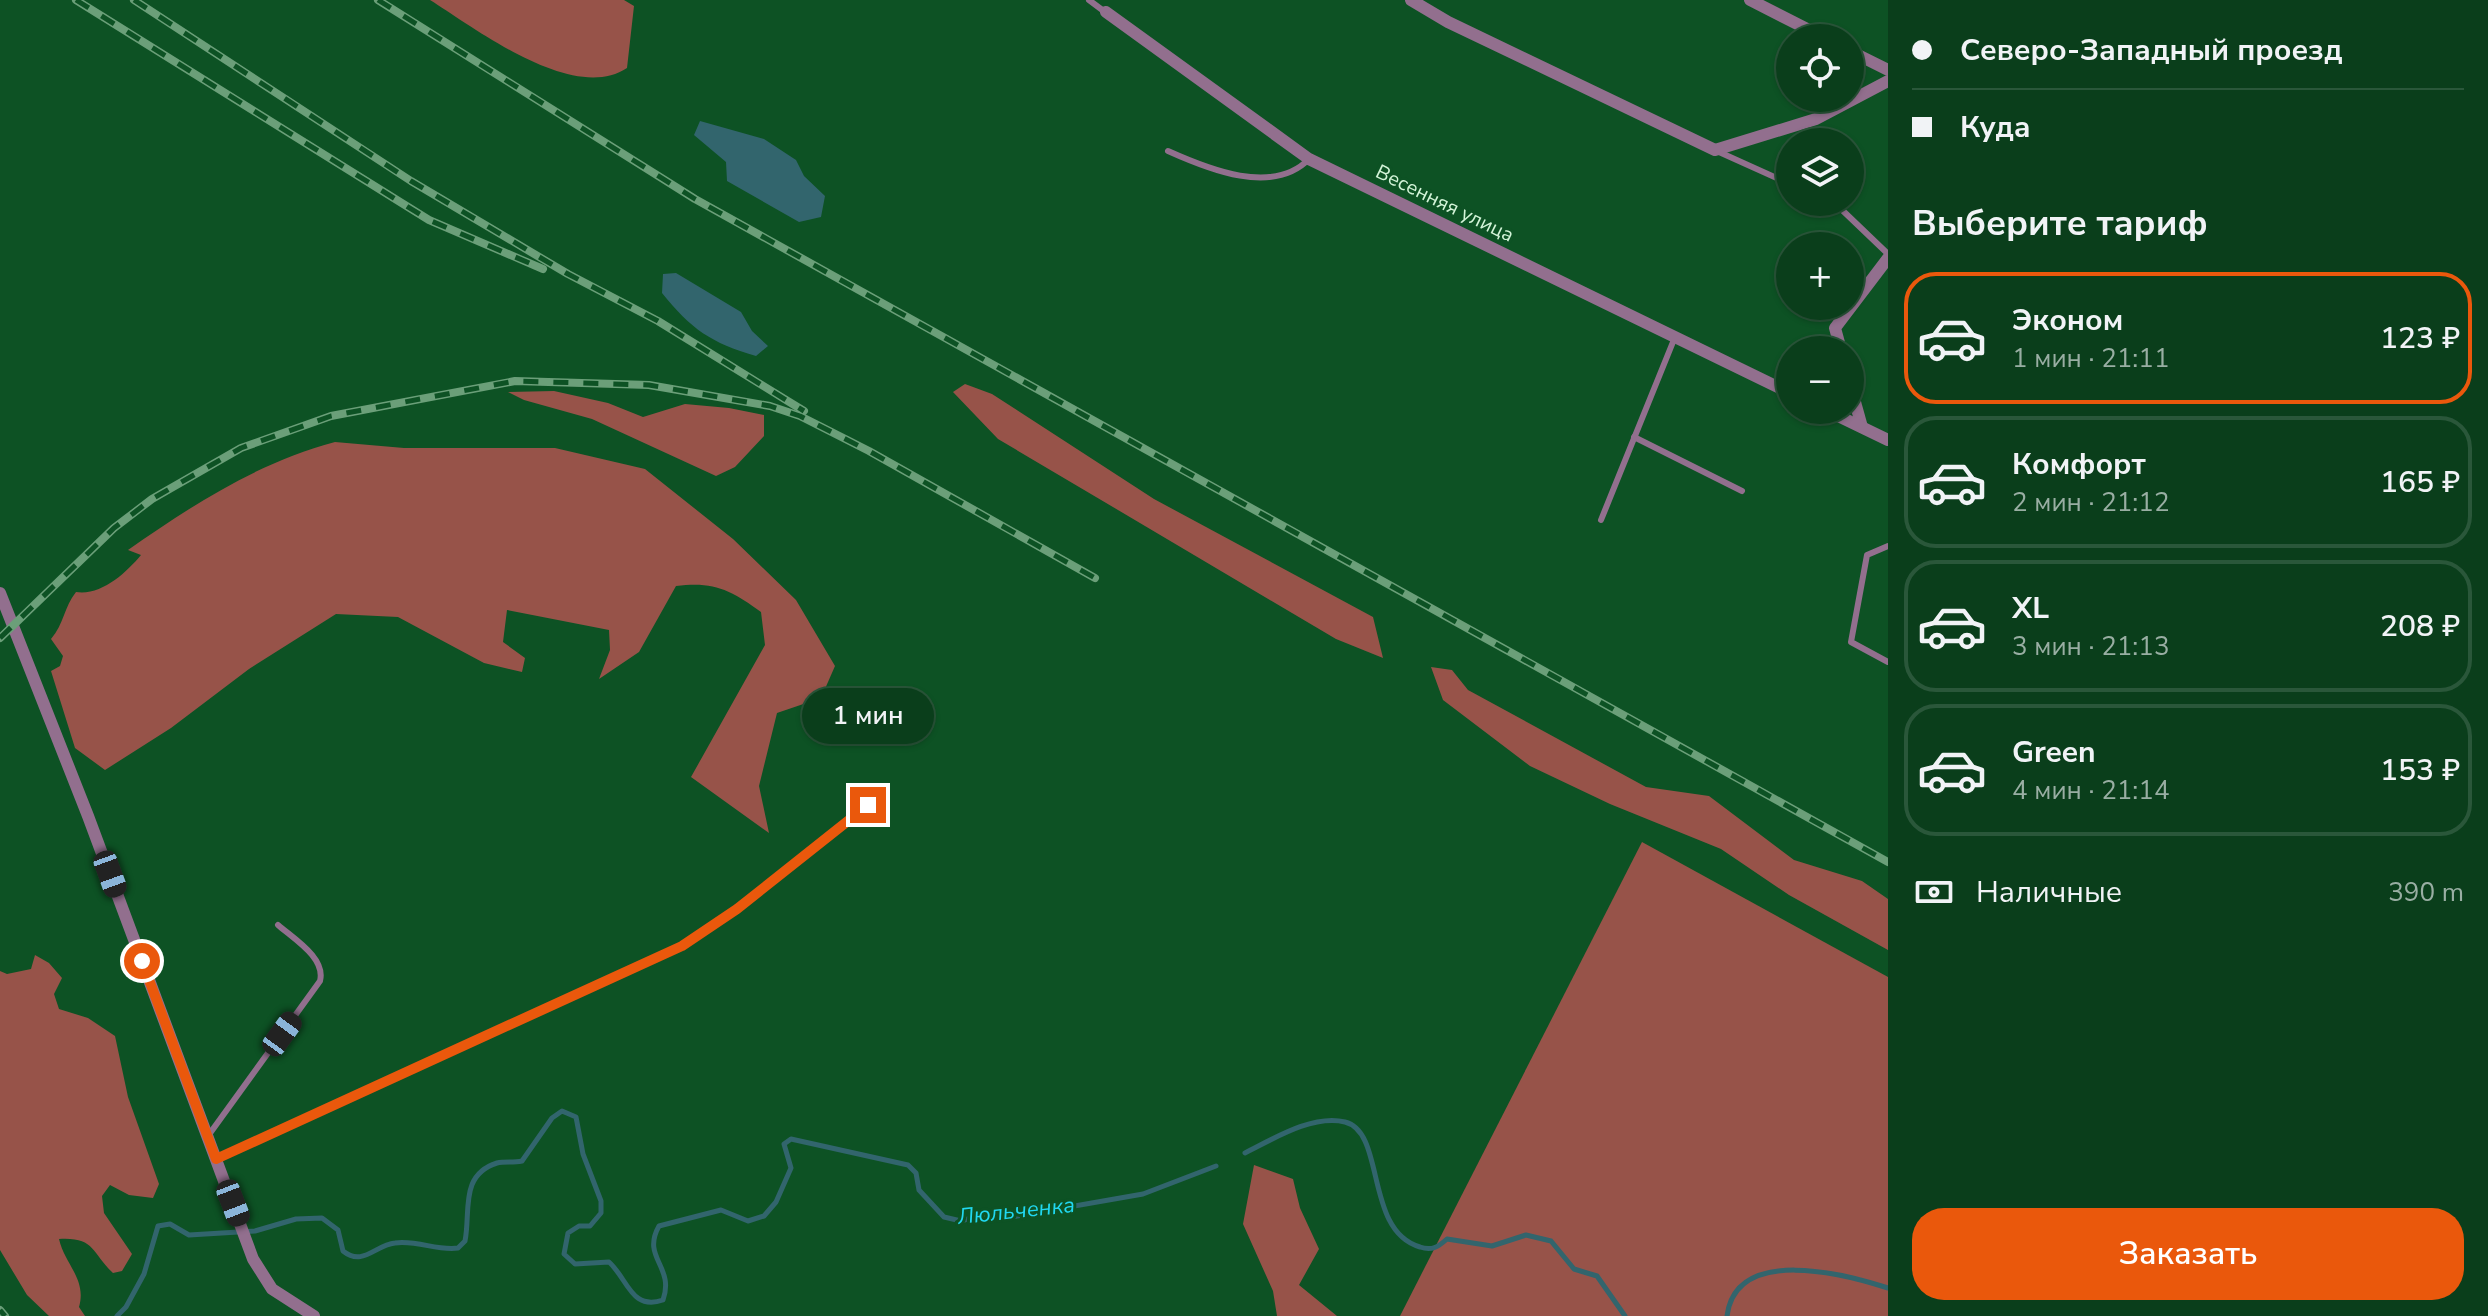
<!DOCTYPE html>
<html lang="ru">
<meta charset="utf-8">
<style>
body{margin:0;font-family:"Nunito Sans",sans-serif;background:#184928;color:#f1f3f6;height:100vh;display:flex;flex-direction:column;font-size:30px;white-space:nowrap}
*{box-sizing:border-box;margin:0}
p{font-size:26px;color:#99aea3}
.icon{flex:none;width:44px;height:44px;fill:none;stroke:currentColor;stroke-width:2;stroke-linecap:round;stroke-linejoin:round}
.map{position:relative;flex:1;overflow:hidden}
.side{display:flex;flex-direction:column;background:#0a3e1b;width:600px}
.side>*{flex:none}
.top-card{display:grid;align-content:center;height:176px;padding:0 24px;background:#0a3e1b}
.tools{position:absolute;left:1776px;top:24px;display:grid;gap:16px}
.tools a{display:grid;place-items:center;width:88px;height:88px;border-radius:50%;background:#0a3e1b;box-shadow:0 2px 6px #0004,0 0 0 2px #2a573a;font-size:40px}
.end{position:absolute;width:36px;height:36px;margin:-18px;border:10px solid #ea580c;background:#fff;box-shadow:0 0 0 4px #fff}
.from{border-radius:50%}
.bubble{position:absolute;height:56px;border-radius:28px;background:#0a3e1b;box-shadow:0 2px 6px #0004,0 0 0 2px #2a573a;font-size:26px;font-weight:600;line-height:56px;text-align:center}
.car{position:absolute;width:24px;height:48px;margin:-24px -12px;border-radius:10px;box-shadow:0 0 6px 2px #0007;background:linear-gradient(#222 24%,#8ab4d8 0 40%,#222 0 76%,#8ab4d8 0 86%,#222 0)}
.top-card b{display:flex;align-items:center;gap:28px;height:76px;font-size:30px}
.top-card b+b{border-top:2px solid #2a573a}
.top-card i{width:20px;height:20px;background:#f1f3f6}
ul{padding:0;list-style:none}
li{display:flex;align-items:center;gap:24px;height:132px;margin:0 16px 12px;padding:0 8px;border:4px solid #2a573a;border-radius:32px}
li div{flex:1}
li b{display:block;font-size:30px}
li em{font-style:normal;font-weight:600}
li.on{border-color:#ea580c}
li>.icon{width:72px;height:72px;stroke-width:1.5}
h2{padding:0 24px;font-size:36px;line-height:96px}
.pay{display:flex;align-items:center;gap:20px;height:88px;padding:0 24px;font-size:30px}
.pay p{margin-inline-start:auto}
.primary-button{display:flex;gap:16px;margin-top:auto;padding:16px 24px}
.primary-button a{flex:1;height:92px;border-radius:32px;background:#ea580c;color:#fff;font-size:32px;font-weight:600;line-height:92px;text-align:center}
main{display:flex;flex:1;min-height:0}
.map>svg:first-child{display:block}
.green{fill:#975349}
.water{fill:#32656d}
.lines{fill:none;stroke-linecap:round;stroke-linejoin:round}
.stream{stroke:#32656d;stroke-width:5}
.service{stroke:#926f8e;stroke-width:6}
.minor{stroke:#926f8e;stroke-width:12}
.rail-casing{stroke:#6b9f79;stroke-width:8}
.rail{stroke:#0d5224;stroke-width:5;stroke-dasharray:15;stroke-linecap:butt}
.route{stroke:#ea580c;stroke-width:10}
.labels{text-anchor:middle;stroke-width:6;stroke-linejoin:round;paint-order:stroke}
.street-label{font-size:20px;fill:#d4f5d9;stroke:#0d5224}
.water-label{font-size:22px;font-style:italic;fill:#21d8f1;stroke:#0d5224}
</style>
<main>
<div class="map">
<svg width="1888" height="1316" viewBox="0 0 1888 1316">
<rect width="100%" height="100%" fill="#0d5224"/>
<g class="green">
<path d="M430,0H624L634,6L627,68C573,104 475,28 430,0Z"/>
<path d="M965,384L992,394L1154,499L1373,617L1383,658L1336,639L998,439L953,392Z"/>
<path d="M554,391L608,403L643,417L685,404L729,408L764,415V436L735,467L716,476L592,419L524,400L508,392Z"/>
<path d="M335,442L404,448H555L645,469L733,539L796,600L835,666L821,698L777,713L759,786L769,833L691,777L765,645L761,612C731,590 714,581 676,586L639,652L599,679L610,650L609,630L507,610L503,642L525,658L522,672L484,663L398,617L336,614L249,669L171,728L105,770L75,748L51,671L60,666L63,656L51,639C64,624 64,607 76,592C101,596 126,573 141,555L128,550C194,504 257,463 335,442Z"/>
<path d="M1431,667L1452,670L1468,690L1646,787L1709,796L1794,860L1862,881L1888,899V950L1789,895L1721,849L1610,804L1530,766L1443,700Z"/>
<path d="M1642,842L1888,977V1316H1400Z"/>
<path d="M35,955L49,963L62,978L54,994L59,1009L88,1018L115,1036L128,1097L159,1184L153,1198L129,1195L110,1185L102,1196L104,1213L132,1254L122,1271L113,1273C91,1252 95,1237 59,1239C65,1265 87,1279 79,1307L85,1316H49L27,1295L0,1250V971L7,974L31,969Z"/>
<path d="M1254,1165L1293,1179L1300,1208L1319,1249L1299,1285L1337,1316H1277L1273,1291L1243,1224Z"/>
</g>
<g class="water">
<path d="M700,121L764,139L796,160L804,176L825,196L821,217L799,222L727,181L726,162L694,135Z"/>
<path d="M676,273L741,312L752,331L768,346L756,356C711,343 691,329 662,293L663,274Z"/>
</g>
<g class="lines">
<g class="stream">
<path d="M1245,1153C1273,1139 1313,1114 1345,1122C1386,1132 1364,1231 1420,1247C1432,1251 1438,1247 1447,1239L1492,1246L1526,1235L1551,1241L1574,1269L1597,1276L1625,1316"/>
<path d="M117,1316L126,1307L144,1274L158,1226L170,1224L189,1235L255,1231L296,1219L322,1218L338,1230L343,1251C363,1267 375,1245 395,1243C418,1240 437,1251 458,1248L465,1241C471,1212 459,1175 497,1163C505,1161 513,1163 522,1161L552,1118L562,1111L576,1117L583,1154L601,1201V1213L590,1226H579L568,1233L564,1254L575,1264L609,1262C628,1279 631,1311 663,1300C675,1266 641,1258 659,1226L721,1210L748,1221L764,1216L776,1202L791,1168L784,1144L791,1139L908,1165L916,1173L919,1190L944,1217L961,1221L981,1215L1012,1217L1143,1194L1216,1166"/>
<path d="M1727,1316C1736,1245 1845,1274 1888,1288"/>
</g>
<g class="service">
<path d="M1089,0L1105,12"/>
<path d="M1168,151C1208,169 1273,196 1309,159"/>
<path d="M1719,152L1790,184"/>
<path d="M1828,202L1840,208L1888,254"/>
<path d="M1634,437L1742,491"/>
<path d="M1601,520L1675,337"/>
<path d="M1888,546L1867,555L1851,642L1888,662"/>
<path d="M208,1136L320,981C326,958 294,939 278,925"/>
<path d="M216,1159L682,946L737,909L868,805"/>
</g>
<g class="minor">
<path d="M1411,0L1448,22L1715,150L1816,119L1888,81"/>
<path d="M1750,0L1825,38"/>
<path d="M1106,12L1309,159L1790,393"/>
<path d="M1850,51L1888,70"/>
<path d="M1841,350L1835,328L1888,258"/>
<path d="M1850,384L1862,427"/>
<path d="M1826,410L1888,440"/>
<path d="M0,593L88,816L253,1259L272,1289L314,1316"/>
</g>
<g class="rail-casing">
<g id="rail">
<path d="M76,0L429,220L543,269"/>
<path d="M134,0L411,181L568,274L658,321L804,411"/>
<path d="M378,0L695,199L1888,862"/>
<path d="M0,638L114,528L152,499L241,448L331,416L515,381L649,385L770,406L800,416L869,451L1095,578"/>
<path d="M0,1310L5,1316"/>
</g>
</g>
<use href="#rail" class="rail"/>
</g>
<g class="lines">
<path class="route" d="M142,961L216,1159L682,946L737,909L868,805"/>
</g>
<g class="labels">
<g class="street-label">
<text transform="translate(1445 203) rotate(26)" y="7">Весенняя улица</text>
</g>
<g class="water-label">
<text transform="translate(1016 1210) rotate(-6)" y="8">Люльченка</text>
</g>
</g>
</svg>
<div class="tools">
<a><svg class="icon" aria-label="locate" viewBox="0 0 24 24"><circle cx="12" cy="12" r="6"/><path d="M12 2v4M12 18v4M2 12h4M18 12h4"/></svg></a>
<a><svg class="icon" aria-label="layers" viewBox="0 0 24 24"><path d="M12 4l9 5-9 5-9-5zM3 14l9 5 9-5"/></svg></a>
<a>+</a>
<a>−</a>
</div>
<i class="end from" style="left:142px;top:961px"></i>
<i class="end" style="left:868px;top:805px"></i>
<div class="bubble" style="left:802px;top:688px;width:132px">1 мин</div>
<i class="car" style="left:110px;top:874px;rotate:160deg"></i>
<i class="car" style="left:282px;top:1034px;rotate:36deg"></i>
<i class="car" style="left:233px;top:1203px;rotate:159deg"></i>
</div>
<section class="side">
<div class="top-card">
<b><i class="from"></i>Северо-Западный проезд</b>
<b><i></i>Куда</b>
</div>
<h2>Выберите тариф</h2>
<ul>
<li class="on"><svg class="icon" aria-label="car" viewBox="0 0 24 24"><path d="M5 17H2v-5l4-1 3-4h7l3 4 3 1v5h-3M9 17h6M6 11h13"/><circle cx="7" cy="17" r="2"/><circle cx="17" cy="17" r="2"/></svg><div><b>Эконом</b><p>1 мин · 21:11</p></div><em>123 ₽</em></li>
<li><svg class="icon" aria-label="car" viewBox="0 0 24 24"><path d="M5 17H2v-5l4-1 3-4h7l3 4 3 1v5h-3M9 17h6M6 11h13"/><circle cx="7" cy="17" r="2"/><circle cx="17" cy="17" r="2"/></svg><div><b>Комфорт</b><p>2 мин · 21:12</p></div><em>165 ₽</em></li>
<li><svg class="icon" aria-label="car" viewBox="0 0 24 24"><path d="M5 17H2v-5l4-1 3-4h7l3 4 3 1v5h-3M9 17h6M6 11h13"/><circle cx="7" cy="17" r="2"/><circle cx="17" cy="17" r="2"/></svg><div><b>XL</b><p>3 мин · 21:13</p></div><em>208 ₽</em></li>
<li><svg class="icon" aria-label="car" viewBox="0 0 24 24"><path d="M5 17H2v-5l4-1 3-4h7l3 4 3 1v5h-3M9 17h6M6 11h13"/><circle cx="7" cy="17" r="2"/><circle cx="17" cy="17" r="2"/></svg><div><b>Green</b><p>4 мин · 21:14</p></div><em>153 ₽</em></li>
</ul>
<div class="pay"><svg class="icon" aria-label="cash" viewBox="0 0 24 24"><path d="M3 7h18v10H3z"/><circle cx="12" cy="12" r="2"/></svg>Наличные<p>390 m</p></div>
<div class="primary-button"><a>Заказать</a></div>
</section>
</main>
